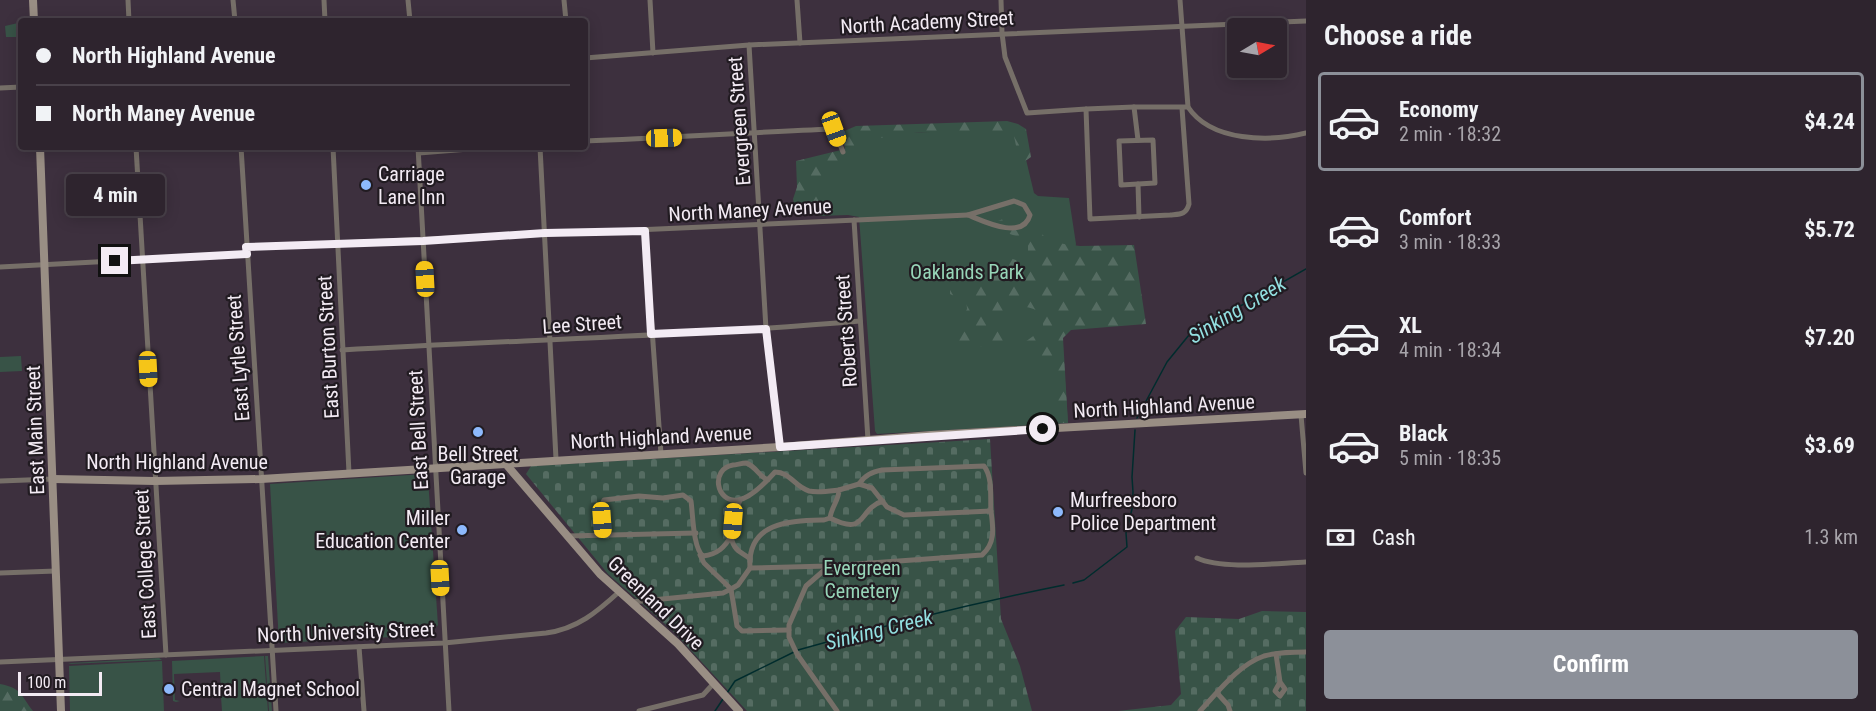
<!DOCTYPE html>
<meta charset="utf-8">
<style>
body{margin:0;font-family:"Roboto Condensed",sans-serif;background:#362c36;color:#f1f3f6;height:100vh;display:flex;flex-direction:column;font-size:22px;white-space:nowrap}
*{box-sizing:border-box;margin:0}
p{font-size:20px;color:#a7a4aa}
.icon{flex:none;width:33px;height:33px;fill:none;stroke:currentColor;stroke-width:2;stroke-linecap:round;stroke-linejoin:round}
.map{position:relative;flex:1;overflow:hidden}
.panel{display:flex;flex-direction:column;background:#2e242e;width:570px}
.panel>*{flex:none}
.top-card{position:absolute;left:18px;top:18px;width:570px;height:132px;border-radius:6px;box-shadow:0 3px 15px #0003,0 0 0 2px #49414a;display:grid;align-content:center;height:132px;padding:0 18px;background:#2e242e}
.needle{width:39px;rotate:80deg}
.fabs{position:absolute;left:1227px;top:18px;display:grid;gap:12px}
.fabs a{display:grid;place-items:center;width:60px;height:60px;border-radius:6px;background:#2e242e;box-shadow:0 3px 15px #0003,0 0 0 2px #49414a;font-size:30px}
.scale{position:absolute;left:18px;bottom:15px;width:84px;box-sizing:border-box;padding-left:6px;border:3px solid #f3ebf4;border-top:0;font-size:16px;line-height:21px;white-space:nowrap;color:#f3ebf4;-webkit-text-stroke:4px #211b21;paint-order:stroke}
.end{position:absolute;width:27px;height:27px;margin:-14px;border:8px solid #f3ebf4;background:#111;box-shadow:0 0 0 3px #111}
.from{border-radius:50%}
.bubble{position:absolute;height:42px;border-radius:6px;background:#2e242e;box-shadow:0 3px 15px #0003,0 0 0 2px #49414a;font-size:20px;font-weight:700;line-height:42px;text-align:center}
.car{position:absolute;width:18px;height:36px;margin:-18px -9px;border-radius:8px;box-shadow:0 0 4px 2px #0007;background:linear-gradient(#f5c518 24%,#345 0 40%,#f5c518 0 76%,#345 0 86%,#f5c518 0)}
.top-card b{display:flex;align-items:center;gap:21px;height:57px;font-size:22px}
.top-card b+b{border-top:2px solid #49414a}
.top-card i{width:15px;height:15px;background:#f1f3f6}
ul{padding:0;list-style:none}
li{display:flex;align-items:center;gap:18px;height:99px;margin:0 12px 9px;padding:0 6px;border:3px solid transparent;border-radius:6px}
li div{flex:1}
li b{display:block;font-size:22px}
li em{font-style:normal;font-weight:700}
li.on{border-color:#8c9099}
li>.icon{width:54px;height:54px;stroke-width:1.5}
h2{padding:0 18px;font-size:27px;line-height:72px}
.pay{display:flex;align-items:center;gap:15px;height:66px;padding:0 18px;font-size:22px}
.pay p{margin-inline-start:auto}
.primary-button{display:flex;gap:12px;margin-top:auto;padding:12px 18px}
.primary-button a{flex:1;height:69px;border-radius:6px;background:#8c9099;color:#fff;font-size:24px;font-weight:700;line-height:69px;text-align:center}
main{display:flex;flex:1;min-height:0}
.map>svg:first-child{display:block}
.green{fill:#385347}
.forest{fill:url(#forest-firs)}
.cemetery{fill:url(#cemetery-stones)}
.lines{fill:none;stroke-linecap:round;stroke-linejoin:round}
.stream{stroke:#002c2d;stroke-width:1.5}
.street{stroke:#766f68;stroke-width:5}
.secondary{stroke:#998e84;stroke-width:8}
.route{stroke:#f3ebf4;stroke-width:8}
.poi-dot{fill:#8db9fc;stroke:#211b21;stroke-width:2}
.labels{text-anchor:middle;stroke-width:4.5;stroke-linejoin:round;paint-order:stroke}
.street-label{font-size:20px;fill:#f3ebf4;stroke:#211b21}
.poi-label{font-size:20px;fill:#f3ebf4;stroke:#211b21;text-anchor:start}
.park-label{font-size:20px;fill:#97d5b8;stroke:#211b21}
.water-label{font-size:21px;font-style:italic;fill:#92dfe0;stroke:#211b21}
</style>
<main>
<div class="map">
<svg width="1306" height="711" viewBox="0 0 1306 711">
<defs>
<pattern id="forest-firs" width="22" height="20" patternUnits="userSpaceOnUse" patternTransform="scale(1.5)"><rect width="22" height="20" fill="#385347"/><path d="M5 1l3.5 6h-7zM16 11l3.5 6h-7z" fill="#556c62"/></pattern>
<pattern id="cemetery-stones" width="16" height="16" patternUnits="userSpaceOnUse" patternTransform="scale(1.5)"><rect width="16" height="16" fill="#385347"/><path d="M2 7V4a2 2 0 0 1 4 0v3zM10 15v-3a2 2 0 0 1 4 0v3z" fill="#556c62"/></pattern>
</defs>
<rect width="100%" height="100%" fill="#3d303e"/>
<g class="green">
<path d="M18,23V37H6L5,26Z"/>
<path d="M1019,130L1034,193L1038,196L1069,198L1076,244L1062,338L1068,423L877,434L875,431L859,217L848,215L819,216L818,161L845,149L843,134Z"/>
<path d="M21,356L22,371L0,372V357Z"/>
<path d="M425,474L428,478L438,625L430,635L279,643L270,484Z"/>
<path d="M264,656L268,711H222L221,697L217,696V694L221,693L220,672L174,674L175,700L180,701L176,702L173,701L172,661Z"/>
<path d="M265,656H268L272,711H269Z"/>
<path d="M159,658L162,660L68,664L71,663Z"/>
<path d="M162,661L164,711H70L69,666Z"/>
</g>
<g class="forest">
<path d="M1007,121L1018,124L1026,129L1031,157L1024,162L1023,158L1019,160L1014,136L1001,134L920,132L861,141C851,159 849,163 828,168L823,185V212L796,213L793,199L797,187L796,161L845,149L842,132L856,126Z"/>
<path d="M1008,217L1033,227L1049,240L1064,244L1080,246L1134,245L1146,324L1071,330L1063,338L1068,423H1059C1057,404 1056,372 1039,358C1034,353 1028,354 1024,347L1025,342L1043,329V316C1031,303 1017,306 1001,313L998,321L1002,331L1009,340C995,347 973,349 959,345L953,337L967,309L966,296L962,294L954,296L950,294V290L980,276L1002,272L1007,257L1022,262L1028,257V244L1022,238L1001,231L998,221Z"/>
<path d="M0,684C22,688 21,696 33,711H0Z"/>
</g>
<g class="cemetery">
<path d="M990,439L1001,619L1020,666L1032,711H747L673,631L608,574L526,474L531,466Z"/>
<path d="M1262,611L1306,612V711H1118L1171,705L1181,694L1175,631L1186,617L1239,619Z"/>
</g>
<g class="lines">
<g class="stream">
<path d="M1137,418L1167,362L1189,335L1306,269"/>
<path d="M1073,583L1084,580L1127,547L1126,533L1132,509L1133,492L1132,477L1135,430"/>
<path d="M798,650C886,625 974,603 1064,585"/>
<path d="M727,693L735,681L794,652"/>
<path d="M715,711L723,699"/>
</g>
<g class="street">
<path d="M128,0L129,21"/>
<path d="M233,0L235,21"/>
<path d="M324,0L325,21"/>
<path d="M408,0L410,21"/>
<path d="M564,0L566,21"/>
<path d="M650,0L653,53"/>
<path d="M797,0L800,43"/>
<path d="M1001,0L1002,33L1005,57L1027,113L1086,109L1090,219L1170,215C1180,214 1186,215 1189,204L1182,108"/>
<path d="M1180,0L1188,107"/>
<path d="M749,45L766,329L780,447"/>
<path d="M585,58L749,45L1306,21"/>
<path d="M0,88L21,87"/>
<path d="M1134,107L1138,140"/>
<path d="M1086,109L1134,107H1188C1211,142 1270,142 1306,133"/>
<path d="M1153,140L1155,183L1121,185L1119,141Z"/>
<path d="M585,141C668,138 751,132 834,129L843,152"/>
<path d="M136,147L166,655"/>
<path d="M241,147L276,711"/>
<path d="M333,147L349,473"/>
<path d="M418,147L449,711"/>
<path d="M540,147L556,459"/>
<path d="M419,153L494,147"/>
<path d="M1138,184L1139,217"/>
<path d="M1014,201L1024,205L1030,215C1023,241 983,221 968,215Z"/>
<path d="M854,220L868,440"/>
<path d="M645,231L661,454"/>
<path d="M246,247C487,238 727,225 968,215"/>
<path d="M0,267L247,254"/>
<path d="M342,350C515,340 688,336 860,321"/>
<path d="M1301,415L1306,473"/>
<path d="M768,480C759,477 756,466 746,463C742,463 736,465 733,465C710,469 716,503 738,500C751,498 767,481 775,472C790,472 795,487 809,491C818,493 830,491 839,490"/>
<path d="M0,481L53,479"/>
<path d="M859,484C865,475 872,472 882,470L984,466C993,478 990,497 991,511"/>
<path d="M740,500C735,513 726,534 735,547C739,553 745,554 750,559"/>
<path d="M603,535L601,506L604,500L639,496L663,498L683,495L691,501C693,515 693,548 703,556C718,554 724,548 732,535"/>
<path d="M567,536L696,533"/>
<path d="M1197,558C1223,570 1277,563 1306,562"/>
<path d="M828,566L750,568C747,521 791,521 824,520L830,518"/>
<path d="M750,568L738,585L731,589L737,626L742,631L789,630"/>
<path d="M0,573L56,571"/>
<path d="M632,602L723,593L731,589L704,563L700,555"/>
<path d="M359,647L364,711"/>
<path d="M1276,654L1280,682L1285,689L1280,696L1275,691L1280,682"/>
<path d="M0,662L444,643L546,633C577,629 597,612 620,591"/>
<path d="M1217,693L1228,705L1230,711"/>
<path d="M639,711L703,695L714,683"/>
<path d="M837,711L797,654L789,637V625L806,586L829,566L982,555C996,543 993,527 991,511L904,515L887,507L872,488L859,484L839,490C839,500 831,508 830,518C868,537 857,509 883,501"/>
<path d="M1200,711C1218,692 1238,665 1264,656C1277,652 1292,652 1306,652"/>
</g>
<g class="secondary">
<path d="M33,0L34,21"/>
<path d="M40,147L61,711"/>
<path d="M505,463L600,574L678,644L739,711"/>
<path d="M53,479L155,481L261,479L780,447L931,435L1306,414"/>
</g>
</g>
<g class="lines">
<path class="route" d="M115,261L247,254L246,247L423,241L545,233L645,231L651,334L766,329L780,447L1043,429"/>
</g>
<g class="poi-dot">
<circle cx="366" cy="185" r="6"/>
<circle cx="478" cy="432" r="6"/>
<circle cx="1058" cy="512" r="6"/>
<circle cx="462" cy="530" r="6"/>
<circle cx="169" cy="689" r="6"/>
</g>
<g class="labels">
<g class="street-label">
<text transform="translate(927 22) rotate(-3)" y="7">North Academy Street</text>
<text transform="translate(739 121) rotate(-94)" y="7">Evergreen Street</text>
<text transform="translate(750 210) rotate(-3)" y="7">North Maney Avenue</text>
<text transform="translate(582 324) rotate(-4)" y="7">Lee Street</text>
<text transform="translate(846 331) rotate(-94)" y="7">Roberts Street</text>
<text transform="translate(328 347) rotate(-93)" y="7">East Burton Street</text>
<text transform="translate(238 358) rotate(-94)" y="7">East Lytle Street</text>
<text transform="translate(1164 406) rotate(-3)" y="7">North Highland Avenue</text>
<text transform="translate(35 430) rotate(-92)" y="7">East Main Street</text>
<text transform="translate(418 430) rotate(-93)" y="7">East Bell Street</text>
<text transform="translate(661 437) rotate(-3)" y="7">North Highland Avenue</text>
<text x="177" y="469">North Highland Avenue</text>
<text transform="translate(145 564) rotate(-93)" y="7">East College Street</text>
<text transform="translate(656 603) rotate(44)" y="7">Greenland Drive</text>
<text transform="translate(346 632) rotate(-2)" y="7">North University Street</text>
</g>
<g class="poi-label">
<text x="378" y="181">Carriage<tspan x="378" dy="23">Lane Inn</tspan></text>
<text x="478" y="461" text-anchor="middle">Bell Street<tspan x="478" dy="23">Garage</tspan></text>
<text x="1070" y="507">Murfreesboro<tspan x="1070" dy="23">Police Department</tspan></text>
<text x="450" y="525" text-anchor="end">Miller<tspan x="450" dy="23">Education Center</tspan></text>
<text x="181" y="696">Central Magnet School</text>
</g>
<g class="park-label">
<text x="967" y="279">Oaklands Park</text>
<text x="862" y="575">Evergreen<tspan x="862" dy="23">Cemetery</tspan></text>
</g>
<g class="water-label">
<text transform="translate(1237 310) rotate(-31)" y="7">Sinking Creek</text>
<text transform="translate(879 630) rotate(-14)" y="7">Sinking Creek</text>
</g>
</g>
</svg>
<div class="fabs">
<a><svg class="needle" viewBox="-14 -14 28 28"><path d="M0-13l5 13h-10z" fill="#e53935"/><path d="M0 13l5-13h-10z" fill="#a7a4aa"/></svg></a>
</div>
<div class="scale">100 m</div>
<i class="end from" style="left:1043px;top:429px"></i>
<i class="end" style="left:115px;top:261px"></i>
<div class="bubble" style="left:66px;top:174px;width:99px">4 min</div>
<i class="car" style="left:834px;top:129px;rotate:160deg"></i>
<i class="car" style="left:664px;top:138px;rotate:88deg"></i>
<i class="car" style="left:425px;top:279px;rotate:357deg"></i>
<i class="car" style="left:148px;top:369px;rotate:177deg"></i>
<i class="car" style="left:602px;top:520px;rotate:176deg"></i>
<i class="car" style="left:733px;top:521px;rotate:185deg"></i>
<i class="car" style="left:440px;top:578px;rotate:177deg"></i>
<div class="top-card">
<b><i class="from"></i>North Highland Avenue</b>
<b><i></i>North Maney Avenue</b>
</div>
</div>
<section class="panel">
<h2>Choose a ride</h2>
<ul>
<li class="on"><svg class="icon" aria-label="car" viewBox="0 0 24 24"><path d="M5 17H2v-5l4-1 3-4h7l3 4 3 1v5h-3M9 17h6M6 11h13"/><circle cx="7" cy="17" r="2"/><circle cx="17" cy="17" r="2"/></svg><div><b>Economy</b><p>2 min · 18:32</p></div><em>$4.24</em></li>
<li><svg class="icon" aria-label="car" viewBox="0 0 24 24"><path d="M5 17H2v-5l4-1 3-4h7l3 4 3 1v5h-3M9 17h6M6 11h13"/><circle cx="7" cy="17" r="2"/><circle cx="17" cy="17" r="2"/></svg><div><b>Comfort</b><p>3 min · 18:33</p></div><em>$5.72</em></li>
<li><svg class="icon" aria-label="car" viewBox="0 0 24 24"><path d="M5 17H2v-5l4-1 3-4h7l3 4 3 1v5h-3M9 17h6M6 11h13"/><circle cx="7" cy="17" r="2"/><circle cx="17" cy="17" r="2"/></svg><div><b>XL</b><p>4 min · 18:34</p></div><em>$7.20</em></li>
<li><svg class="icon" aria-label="car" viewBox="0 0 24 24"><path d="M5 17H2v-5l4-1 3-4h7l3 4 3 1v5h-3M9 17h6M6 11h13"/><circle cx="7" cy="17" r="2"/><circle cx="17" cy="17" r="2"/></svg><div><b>Black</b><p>5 min · 18:35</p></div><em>$3.69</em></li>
</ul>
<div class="pay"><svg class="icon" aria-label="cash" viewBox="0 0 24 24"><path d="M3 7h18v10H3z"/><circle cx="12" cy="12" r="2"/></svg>Cash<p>1.3 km</p></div>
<div class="primary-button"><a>Confirm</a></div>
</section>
</main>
